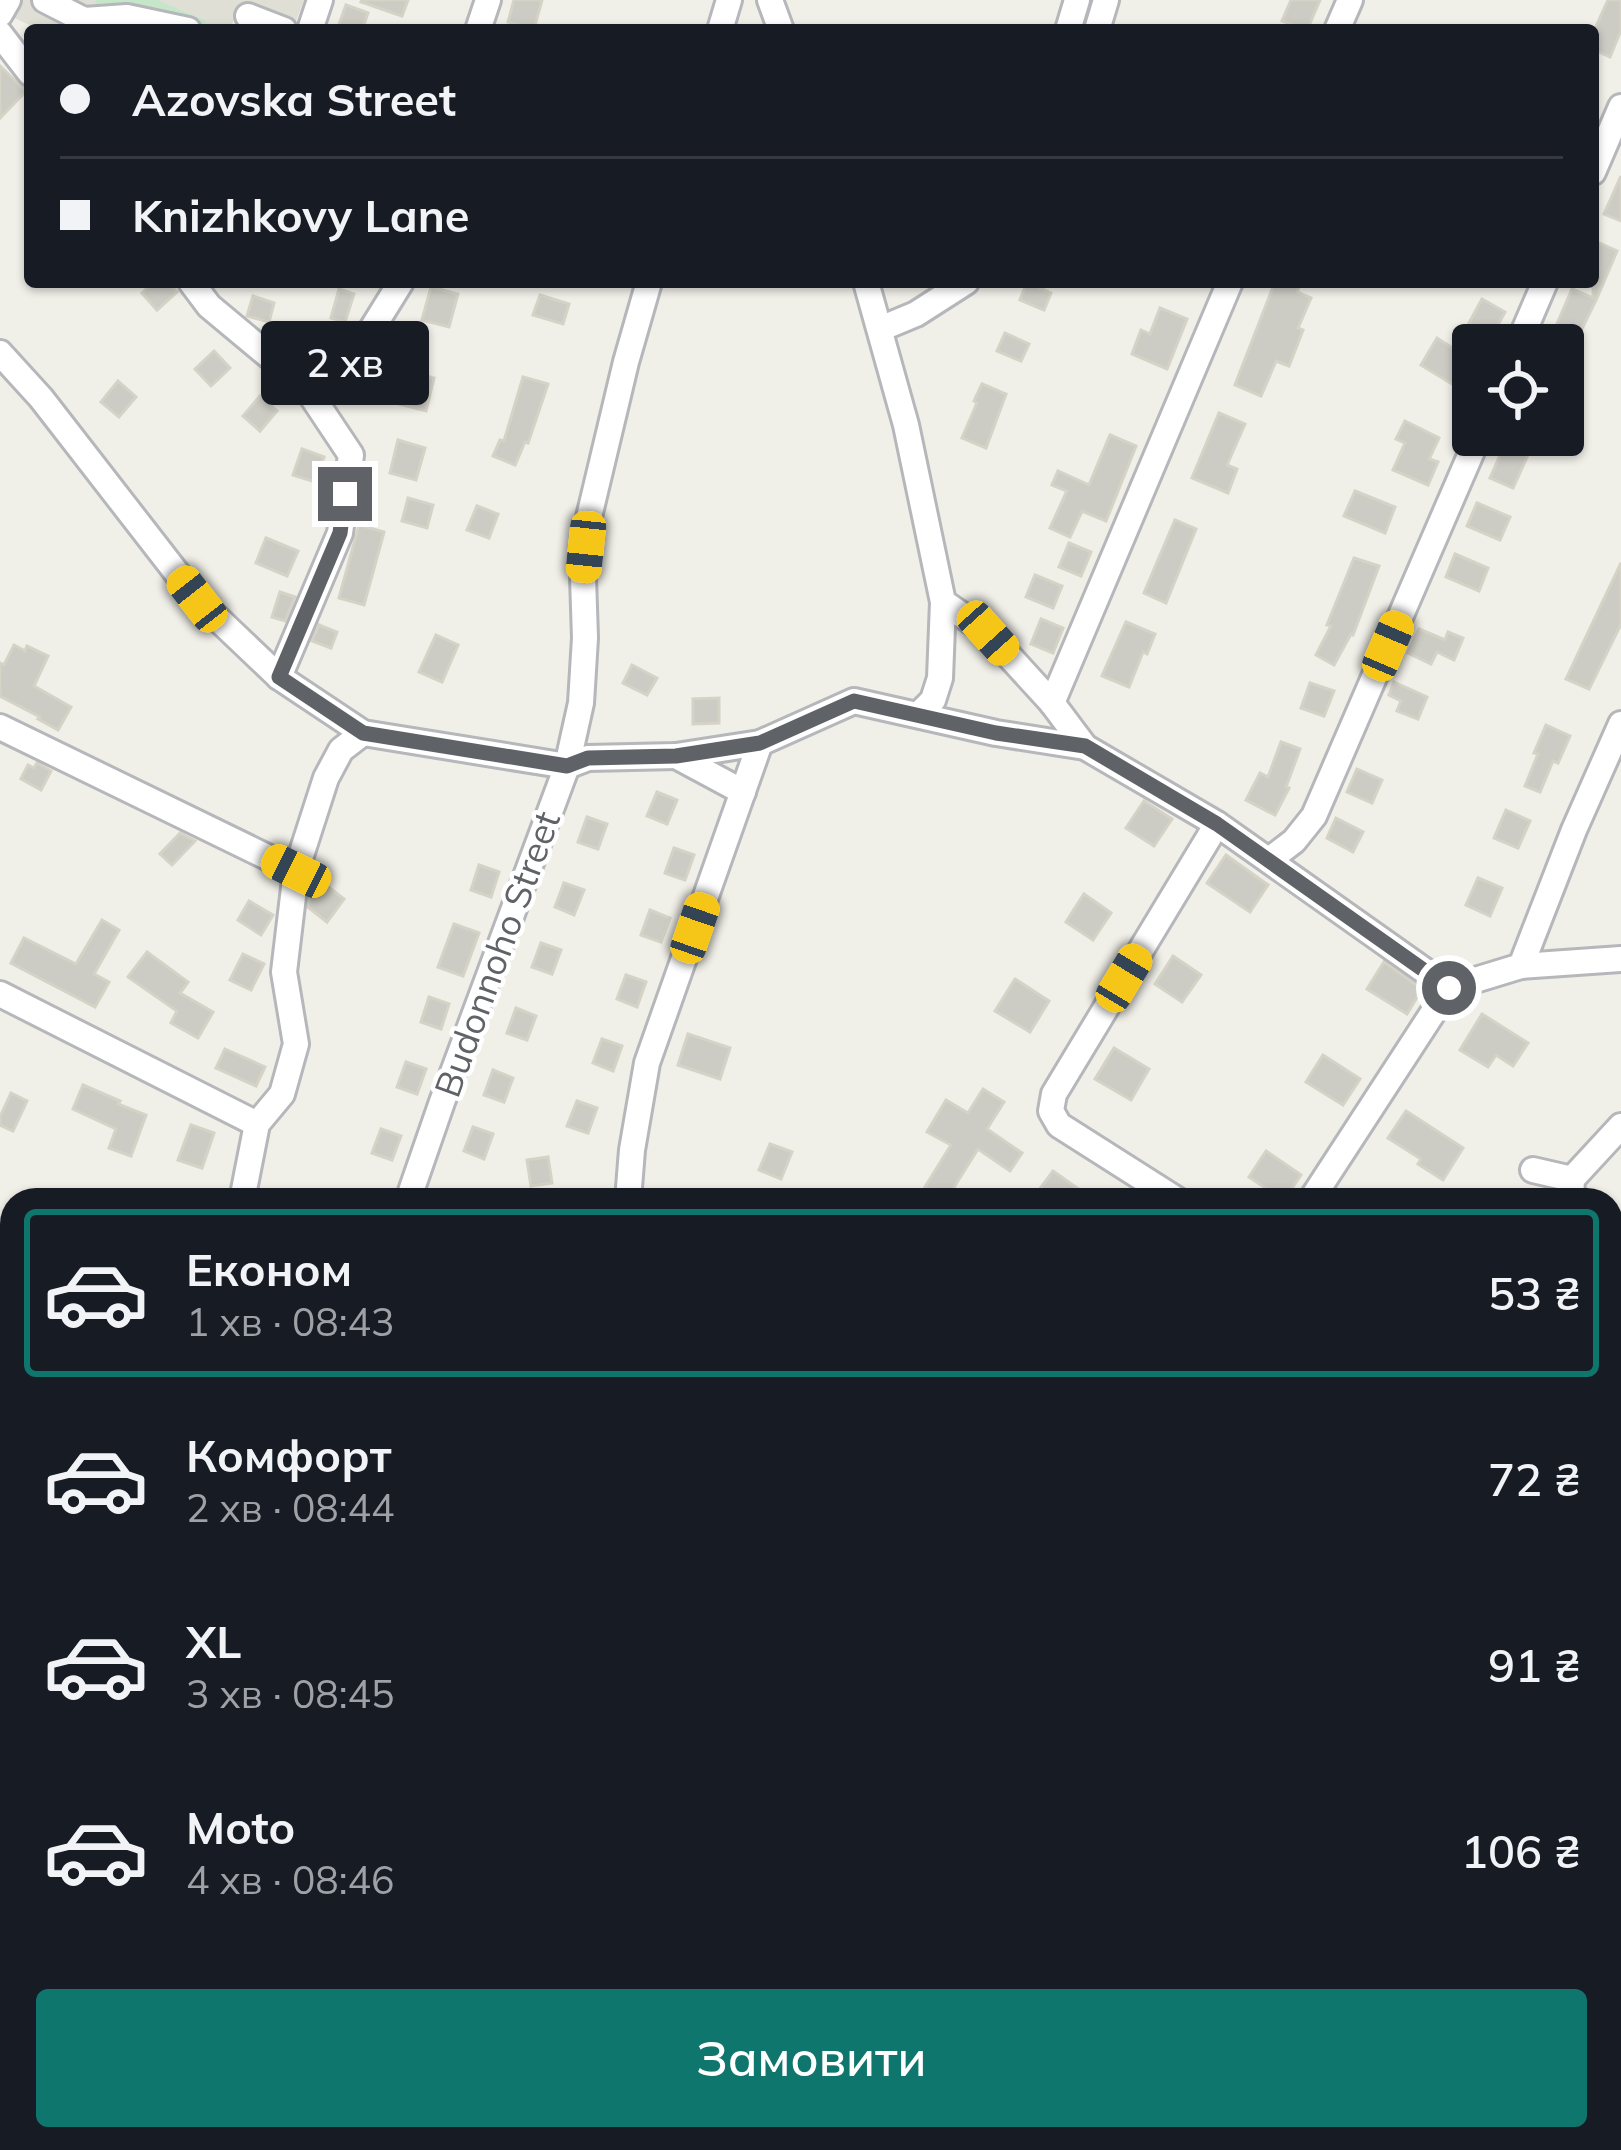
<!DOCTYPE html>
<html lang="uk">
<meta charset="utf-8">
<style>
body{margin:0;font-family:Mulish,sans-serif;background:#242831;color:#f1f3f6;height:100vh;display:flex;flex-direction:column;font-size:45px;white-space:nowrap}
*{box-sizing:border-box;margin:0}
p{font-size:39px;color:#9ea1a6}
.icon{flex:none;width:66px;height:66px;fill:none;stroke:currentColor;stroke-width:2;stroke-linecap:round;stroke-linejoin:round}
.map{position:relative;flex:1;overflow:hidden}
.drawer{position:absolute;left:0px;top:1188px;width:1623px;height:963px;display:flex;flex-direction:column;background:#171b24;border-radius:36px 36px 0 0;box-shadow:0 3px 9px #0004}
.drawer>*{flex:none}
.banner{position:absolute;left:24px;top:24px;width:1575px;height:264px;border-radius:12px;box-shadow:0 3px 9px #0004;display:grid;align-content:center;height:264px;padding:0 36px;background:#171b24}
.controls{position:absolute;left:1452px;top:324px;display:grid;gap:24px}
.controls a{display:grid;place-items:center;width:132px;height:132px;border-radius:12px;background:#171b24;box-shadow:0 3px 9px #0004;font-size:60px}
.end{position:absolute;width:54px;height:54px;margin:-27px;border:15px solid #5f6267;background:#fff;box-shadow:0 0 0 6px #fff}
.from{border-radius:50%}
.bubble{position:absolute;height:84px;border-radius:12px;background:#171b24;box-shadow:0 3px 9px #0004;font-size:39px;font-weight:600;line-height:84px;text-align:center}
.car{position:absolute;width:36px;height:72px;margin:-36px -18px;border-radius:15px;box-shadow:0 0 9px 3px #0007;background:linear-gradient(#f5c518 24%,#345 0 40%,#f5c518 0 76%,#345 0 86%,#f5c518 0)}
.banner b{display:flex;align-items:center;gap:42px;height:114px;font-size:45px}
.banner b+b{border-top:3px solid #363941}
.banner i{width:30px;height:30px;background:#f1f3f6}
ul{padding:21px 0 0;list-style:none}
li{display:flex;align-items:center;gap:36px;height:168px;margin:0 24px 18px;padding:0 12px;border:6px solid transparent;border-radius:12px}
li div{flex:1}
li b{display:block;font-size:45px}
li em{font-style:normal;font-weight:600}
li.on{border-color:#0f766e}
li>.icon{width:108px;height:108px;stroke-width:1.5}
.primary-button{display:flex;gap:24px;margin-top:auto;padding:24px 36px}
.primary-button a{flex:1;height:138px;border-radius:12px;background:#0f766e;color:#fff;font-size:48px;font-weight:600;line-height:138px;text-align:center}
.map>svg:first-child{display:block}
.education{fill:#e0dfd6}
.green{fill:#c6e6ca}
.building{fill:#cccbc4;stroke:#d5d2c6;stroke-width:3}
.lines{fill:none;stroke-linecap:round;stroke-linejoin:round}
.minor-casing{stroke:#b5b7bb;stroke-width:30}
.path{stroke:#9ec4ae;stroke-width:3;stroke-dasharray:12 6;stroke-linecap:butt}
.minor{stroke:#fff;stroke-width:24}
.route{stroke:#5f6267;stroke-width:15}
.labels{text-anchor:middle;stroke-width:9;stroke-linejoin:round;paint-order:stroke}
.street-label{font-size:36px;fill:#5f6267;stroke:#fff}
</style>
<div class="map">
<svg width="1621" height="2150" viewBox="0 0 1621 2150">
<rect width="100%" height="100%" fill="#f0efe8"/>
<path class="education" d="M11,0H304L296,21L280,27L238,11L229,30H40L4,13Z"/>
<g class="green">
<path d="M96,0H158L206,21L201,30H84Z"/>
<path d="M351,2139H396L405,2150H340Z"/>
</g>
<g class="building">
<path d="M362,0H408L402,16L361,2Z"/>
<path d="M514,0H542L534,29L508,22Z"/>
<path d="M1291,0H1320L1307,30L1282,21Z"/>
<path d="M1608,0H1621V30L1610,57L1593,49V33Z"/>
<path d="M346,5L368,13L362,30H337Z"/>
<path d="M0,66L26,91L0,118Z"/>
<path d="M1621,176V221L1604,214Z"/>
<path d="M1593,240L1617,251L1596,300L1574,345H1548L1572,289L1593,298Z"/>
<path d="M154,282H167L177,292L157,310L142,293Z"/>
<path d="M1027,282L1051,293L1044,310L1020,300Z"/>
<path d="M1275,282H1301L1297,292L1311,298L1298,328L1303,330L1289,366L1276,361L1261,396L1235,385Z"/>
<path d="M431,287L458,294L449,327L422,320Z"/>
<path d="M339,289L354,294L345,322L331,318Z"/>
<path d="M540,295L569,304L563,324L533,315Z"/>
<path d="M253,296L274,303L269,322L247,316Z"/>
<path d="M1482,299L1505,312L1492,336L1469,323Z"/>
<path d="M1160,308L1187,319L1167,369L1132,354L1141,330L1150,334Z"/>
<path d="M393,326L404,329L398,352L382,348Z"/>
<path d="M1005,333L1029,344L1021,361L997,351Z"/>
<path d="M1437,338L1473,361V373L1462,390L1421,365Z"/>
<path d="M214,351L230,368L211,386L195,369Z"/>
<path d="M408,371L434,378L426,411L399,404Z"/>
<path d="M523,377L548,384L528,443L525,442L515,465L493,456L500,440L504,441Z"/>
<path d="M118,381L136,397L119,417L101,402Z"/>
<path d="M982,384L1006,394L986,448L962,438L977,403L974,401Z"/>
<path d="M260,396L277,411L260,431L243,416Z"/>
<path d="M1219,413L1245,424L1227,465L1237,469L1228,493L1192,478Z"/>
<path d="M1405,421L1439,438L1429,459L1438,462L1428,485L1393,470L1405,443L1396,439Z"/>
<path d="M1110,435L1136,446L1106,521L1082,511L1070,537L1050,528L1067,491L1052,485L1058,471L1089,485Z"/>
<path d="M1509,435H1537L1513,488L1490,478Z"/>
<path d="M398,440L425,448L416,480L390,473Z"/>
<path d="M302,449L324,457L315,482L293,475Z"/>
<path d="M1355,491L1395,507L1385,533L1344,516Z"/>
<path d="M408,498L433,505L427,528L402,521Z"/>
<path d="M1477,503L1510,517L1500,540L1467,526Z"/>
<path d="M477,506L498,514L489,538L467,530Z"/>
<path d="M1175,520L1196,529L1166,603L1144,593Z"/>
<path d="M359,525L384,532L364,605L339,598Z"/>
<path d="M266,538L298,551L287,576L256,563Z"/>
<path d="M1069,543L1091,552L1081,576L1059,567Z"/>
<path d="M1455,554L1488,568L1479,591L1446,577Z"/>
<path d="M1354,558L1379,566L1353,635L1351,634L1334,665L1316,655L1331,626L1327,625Z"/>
<path d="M1621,563V624L1589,689L1566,679Z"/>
<path d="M1035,575L1062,586L1053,608L1026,597Z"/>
<path d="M280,592L295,597L285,621L272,617Z"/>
<path d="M1041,619L1063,628L1053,653L1031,644Z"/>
<path d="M1126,622L1155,634L1147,654L1143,652L1129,687L1102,676Z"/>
<path d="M319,625L337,632L331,648L312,641Z"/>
<path d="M1419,629L1445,640L1448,632L1463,638L1454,660L1437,652L1431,664L1408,653Z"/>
<path d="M436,635L458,645L442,682L419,672Z"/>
<path d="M14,645L25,651L27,646L48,656L34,686L71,707L58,730L38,719L40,717L0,696V663L4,665Z"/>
<path d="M632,665L657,678L647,695L623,683Z"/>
<path d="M1394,682L1427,697L1418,719L1397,711L1401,701L1389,695Z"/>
<path d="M1310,683L1334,691L1324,716L1301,708Z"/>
<path d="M719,698V723L693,724V699Z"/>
<path d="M1546,725L1570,736L1558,763L1553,761L1540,792L1525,786L1538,754L1534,753Z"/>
<path d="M1281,742L1300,749L1286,787L1289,788L1275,815L1246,800L1260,773L1268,777Z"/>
<path d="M37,763L51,771L41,790L21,779L28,765L34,768Z"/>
<path d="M1357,769L1382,780L1372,803L1347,792Z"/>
<path d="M657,792L677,800L667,824L647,816Z"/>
<path d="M1144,801L1172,819L1154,846L1126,828Z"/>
<path d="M1506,810L1530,821L1518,848L1494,838Z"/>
<path d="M587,817L607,824L598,849L578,842Z"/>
<path d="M1336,818L1363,832L1353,852L1327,838Z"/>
<path d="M180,833L195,841L172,865L160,854Z"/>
<path d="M674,848L694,855L685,880L665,873Z"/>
<path d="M1226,855L1268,885L1250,912L1207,883Z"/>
<path d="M479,865L499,872L491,897L471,890Z"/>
<path d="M317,878L344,899L327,922L308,907L311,885Z"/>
<path d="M1478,878L1502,888L1490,916L1466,905Z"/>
<path d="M564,883L584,890L574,915L555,907Z"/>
<path d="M1084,894L1111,913L1093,940L1066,922Z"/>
<path d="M249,901L273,915L261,935L238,920Z"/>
<path d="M650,910L670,918L661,942L641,935Z"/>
<path d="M102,920L119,930L94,974L109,982L95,1007L11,963L24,938L76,964Z"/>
<path d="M454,924L479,933L463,976L438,967Z"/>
<path d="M541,943L561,950L552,974L532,967Z"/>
<path d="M147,952L188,982L180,993L213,1012L198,1038L171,1023L177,1011L128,977Z"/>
<path d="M243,954L264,964L251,990L230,980Z"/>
<path d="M1173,956L1201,975L1182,1002L1155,984Z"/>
<path d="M1384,962L1422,989L1407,1014L1367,989Z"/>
<path d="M626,975L646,982L637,1007L617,999Z"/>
<path d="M1015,979L1049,1001L1030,1032L995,1011Z"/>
<path d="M429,997L449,1004L441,1029L421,1022Z"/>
<path d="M516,1008L536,1016L527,1040L507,1033Z"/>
<path d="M1482,1014L1528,1043L1513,1066L1496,1055L1488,1067L1460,1050Z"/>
<path d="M688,1034L730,1048L720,1079L678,1065Z"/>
<path d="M602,1039L622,1046L613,1071L593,1063Z"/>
<path d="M1114,1048L1149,1069L1131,1100L1095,1079Z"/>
<path d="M225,1049L265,1067L256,1086L216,1068Z"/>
<path d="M1323,1055L1360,1079L1343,1105L1306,1082Z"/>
<path d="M406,1062L426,1069L417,1094L397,1087Z"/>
<path d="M493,1070L513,1078L504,1102L484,1095Z"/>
<path d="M83,1085L120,1101L118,1104L146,1115L131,1156L109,1148L116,1129L73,1109Z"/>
<path d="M983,1089L1004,1102L987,1129L1022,1153L1010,1171L978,1149L946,1200L925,1187L951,1145L927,1132L946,1100L968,1113Z"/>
<path d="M11,1093L27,1101L13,1131L0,1125V1117Z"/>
<path d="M577,1101L597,1108L588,1133L567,1126Z"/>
<path d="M1406,1111L1463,1148L1443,1180L1418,1164L1421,1159L1388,1138Z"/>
<path d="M191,1125L214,1133L202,1168L178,1160Z"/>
<path d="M473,1127L493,1134L484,1159L464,1151Z"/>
<path d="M381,1129L401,1136L392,1160L372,1153Z"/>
<path d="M770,1144L792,1152L781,1179L759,1170Z"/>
<path d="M1266,1151L1301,1175L1284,1200L1249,1177Z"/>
<path d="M548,1157L552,1183L531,1186L527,1160Z"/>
<path d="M1053,1171L1094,1200H1052L1039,1190Z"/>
</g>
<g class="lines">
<g class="minor-casing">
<g id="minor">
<path d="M45,0L84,20L127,17L188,30"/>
<path d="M770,0L781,30"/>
<path d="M0,14L8,0"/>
<path d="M248,16L284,30"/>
<path d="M310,30L320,0"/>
<path d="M478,30L488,0"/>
<path d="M720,30L729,0"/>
<path d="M1068,30L1077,0"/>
<path d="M1097,30L1106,0"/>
<path d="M1337,30L1350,0"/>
<path d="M0,34L30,73"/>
<path d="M1593,172L1621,107"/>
<path d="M191,282L209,306L305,386"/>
<path d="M866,282L906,425L943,602L988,633L1052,703L1085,747"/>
<path d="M880,329L916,314L966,282"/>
<path d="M1518,345L1545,282"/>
<path d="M0,353L41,398L197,599L279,677L363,733L567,766L588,758L676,756L760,743L854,701L996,733L1085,747L1217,824L1449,988L1521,966L1621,959"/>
<path d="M279,677L340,533L351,455L305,386L355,382L370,332L401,282"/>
<path d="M1052,703L1230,282"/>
<path d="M918,715L933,700L940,678L943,602"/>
<path d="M0,727L296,871"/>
<path d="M676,756L743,792"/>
<path d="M1269,860L1294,841L1314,816L1479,435"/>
<path d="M1521,966L1574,830L1621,724"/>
<path d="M0,994L257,1124"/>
<path d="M1533,1170L1572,1179"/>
<path d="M242,1200L257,1124L282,1094L296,1044L284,972L296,871L326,778L341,750L363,733"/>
<path d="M408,1200L442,1102L567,766L581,703L585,638L583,577L589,517L626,362L649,282"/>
<path d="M628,1200L632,1150L647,1063L760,743"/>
<path d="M1177,1200L1059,1125L1051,1111L1054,1094L1217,824"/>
<path d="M1311,1200L1449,988"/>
<path d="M1571,1200L1572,1179L1621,1126"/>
<path d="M0,1325L12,1331"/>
<path d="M0,1641L12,1650"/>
<path d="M0,1700L12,1699"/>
</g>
</g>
<g class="path">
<path d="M1611,1456L1621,1465"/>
<path d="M1611,1932L1621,1934"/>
<path d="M0,2078L12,2076"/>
<path d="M86,2150L89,2139"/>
</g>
<use href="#minor" class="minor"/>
</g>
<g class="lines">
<path class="route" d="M345,494L340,533L279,677L363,733L567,766L588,758L676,756L760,743L854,701L996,733L1085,746L1217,824L1449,988"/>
</g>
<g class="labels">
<g class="street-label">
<text transform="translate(497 954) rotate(-70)" y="13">Budonnoho Street</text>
</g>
</g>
</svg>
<div class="controls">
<a><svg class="icon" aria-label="locate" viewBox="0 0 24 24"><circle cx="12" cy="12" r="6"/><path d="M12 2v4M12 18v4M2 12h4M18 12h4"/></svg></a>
</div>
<i class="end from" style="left:1449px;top:988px"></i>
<i class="end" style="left:345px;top:494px"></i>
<div class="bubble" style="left:261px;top:321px;width:168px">2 хв</div>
<i class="car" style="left:586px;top:547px;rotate:186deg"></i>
<i class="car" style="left:197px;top:599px;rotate:322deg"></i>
<i class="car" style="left:988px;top:633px;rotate:138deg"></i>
<i class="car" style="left:1388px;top:646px;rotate:23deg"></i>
<i class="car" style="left:296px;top:871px;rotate:296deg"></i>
<i class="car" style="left:695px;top:928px;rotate:19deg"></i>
<i class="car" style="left:1124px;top:978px;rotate:31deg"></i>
<div class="banner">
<b><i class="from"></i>Azovska Street</b>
<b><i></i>Knizhkovy Lane</b>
</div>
<section class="drawer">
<ul>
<li class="on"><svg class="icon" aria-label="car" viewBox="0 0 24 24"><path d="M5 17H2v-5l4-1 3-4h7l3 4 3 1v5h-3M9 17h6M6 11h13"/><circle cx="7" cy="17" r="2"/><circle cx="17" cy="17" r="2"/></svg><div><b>Економ</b><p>1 хв · 08:43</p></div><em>53 ₴</em></li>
<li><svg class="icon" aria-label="car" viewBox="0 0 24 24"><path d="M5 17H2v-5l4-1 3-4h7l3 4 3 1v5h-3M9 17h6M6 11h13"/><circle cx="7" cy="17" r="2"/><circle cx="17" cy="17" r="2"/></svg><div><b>Комфорт</b><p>2 хв · 08:44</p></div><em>72 ₴</em></li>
<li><svg class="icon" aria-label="car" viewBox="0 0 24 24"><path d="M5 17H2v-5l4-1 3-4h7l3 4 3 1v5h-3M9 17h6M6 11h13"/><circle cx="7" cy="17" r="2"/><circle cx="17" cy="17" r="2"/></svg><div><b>XL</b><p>3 хв · 08:45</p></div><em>91 ₴</em></li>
<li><svg class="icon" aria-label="car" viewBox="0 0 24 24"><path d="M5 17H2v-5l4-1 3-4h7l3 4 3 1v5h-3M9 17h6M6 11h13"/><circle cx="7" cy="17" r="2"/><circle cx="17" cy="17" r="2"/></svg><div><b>Moto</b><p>4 хв · 08:46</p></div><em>106 ₴</em></li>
</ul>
<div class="primary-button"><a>Замовити</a></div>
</section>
</div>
